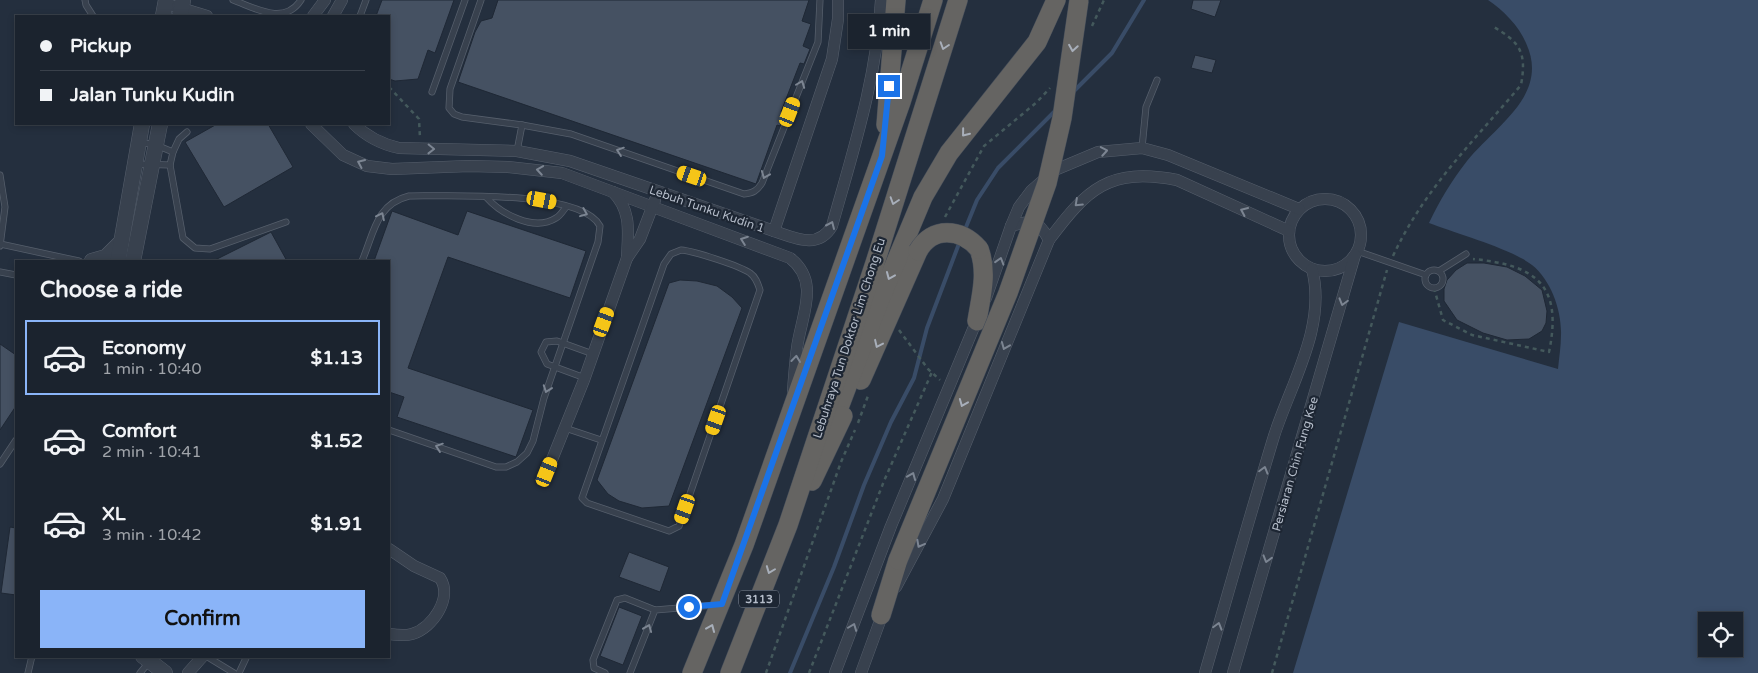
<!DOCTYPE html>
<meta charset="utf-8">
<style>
body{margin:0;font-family:"Varela Round",sans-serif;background:#282f3a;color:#f1f3f6;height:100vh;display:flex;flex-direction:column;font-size:19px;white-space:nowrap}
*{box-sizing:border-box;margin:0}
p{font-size:16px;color:#a0a4aa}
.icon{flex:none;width:28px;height:28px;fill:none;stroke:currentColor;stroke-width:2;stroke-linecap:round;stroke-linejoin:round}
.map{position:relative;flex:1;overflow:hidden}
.panel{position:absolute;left:15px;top:260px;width:375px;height:398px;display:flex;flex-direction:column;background:#1b232e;border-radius:0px;box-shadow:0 2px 8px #0003,0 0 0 1px #39404a}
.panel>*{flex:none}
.top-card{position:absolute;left:15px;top:15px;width:375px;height:110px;border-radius:0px;box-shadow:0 2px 8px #0003,0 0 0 1px #39404a;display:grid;align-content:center;height:110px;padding:0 25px;background:#1b232e}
.controls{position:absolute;left:1698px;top:612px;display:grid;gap:10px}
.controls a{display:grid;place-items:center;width:45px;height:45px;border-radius:0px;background:#1b232e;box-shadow:0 2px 8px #0003,0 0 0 1px #39404a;font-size:25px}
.end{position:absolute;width:22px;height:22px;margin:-11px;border:6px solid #1a73e8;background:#fff;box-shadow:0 0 0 2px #fff}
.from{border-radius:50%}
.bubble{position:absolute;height:35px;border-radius:0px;background:#1b232e;box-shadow:0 2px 8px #0003,0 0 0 1px #39404a;font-size:16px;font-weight:700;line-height:35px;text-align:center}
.car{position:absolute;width:15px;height:30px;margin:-15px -8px;border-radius:6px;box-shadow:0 0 4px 1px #0007;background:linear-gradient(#f5c518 24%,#345 0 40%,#f5c518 0 76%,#345 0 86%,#f5c518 0)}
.top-card b{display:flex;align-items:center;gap:18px;height:48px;font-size:19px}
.top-card b+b{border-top:1px solid #39404a}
.top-card i{width:12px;height:12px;background:#f1f3f6}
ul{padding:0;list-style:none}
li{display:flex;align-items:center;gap:15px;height:75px;margin:0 10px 8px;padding:0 15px;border:2px solid transparent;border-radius:0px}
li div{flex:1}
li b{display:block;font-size:19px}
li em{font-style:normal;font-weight:700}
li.selected{border-color:#8ab4f8}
li>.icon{width:45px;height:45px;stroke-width:1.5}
h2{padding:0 25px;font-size:22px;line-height:60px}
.primary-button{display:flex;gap:10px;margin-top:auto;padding:10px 25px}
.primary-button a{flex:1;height:58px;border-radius:0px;background:#8ab4f8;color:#111;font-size:20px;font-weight:700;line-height:58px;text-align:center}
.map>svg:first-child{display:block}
.water{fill:#394c67;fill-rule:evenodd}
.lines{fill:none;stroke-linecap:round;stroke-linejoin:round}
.stream{stroke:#394c67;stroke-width:4}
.building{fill:#455162;stroke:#1f2835}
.service-casing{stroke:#565f6c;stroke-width:7}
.minor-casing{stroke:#565f6c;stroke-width:12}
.tertiary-casing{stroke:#565f6c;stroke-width:16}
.trunk-casing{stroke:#434c59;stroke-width:20}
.path{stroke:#44595c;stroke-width:2.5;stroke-dasharray:4 4;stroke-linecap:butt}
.service{stroke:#38414e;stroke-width:5.5}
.minor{stroke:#38414e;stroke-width:11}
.tertiary{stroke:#38414e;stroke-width:15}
.trunk{stroke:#656462;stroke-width:19}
.trunk-bridge-casing{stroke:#434c59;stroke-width:20;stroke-linecap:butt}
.trunk-bridge{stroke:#656462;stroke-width:19}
.oneway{stroke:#a8afba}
.oneway2{stroke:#7c8592}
.route{stroke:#1a73e8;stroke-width:6}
.labels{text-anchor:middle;stroke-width:4.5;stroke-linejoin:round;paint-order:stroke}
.shield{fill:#1d2633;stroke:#878f9c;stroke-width:1}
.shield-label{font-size:11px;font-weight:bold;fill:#b4bcc9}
.street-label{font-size:12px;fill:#b4bcc9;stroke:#1d2633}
</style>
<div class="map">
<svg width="1758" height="673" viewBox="0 0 1758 673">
<rect width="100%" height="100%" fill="#242f3e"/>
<path class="water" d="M1488,0H1758V673H1293L1399,322L1558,369C1559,358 1561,346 1561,335C1562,311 1551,280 1532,265C1512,249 1455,233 1429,223C1440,200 1452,180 1467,161C1496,125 1550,95 1526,43C1519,26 1503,10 1488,0ZM1706,621H1734V649H1706Z"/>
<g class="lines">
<g class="stream">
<path d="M1073,92L1112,53L1144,0"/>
<path d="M964,232L977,200L998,168L1056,110"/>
<path d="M790,673L834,567L864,485L891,422L914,378L927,328L960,241"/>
</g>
</g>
<g class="building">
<path d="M382,0H454L435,53L428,50L418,79L395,81L389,79V16H376Z"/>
<path d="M498,0H809L802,21L811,24L803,46L810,49L804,64L800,63L781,112L784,114L780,126L777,125L756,184L458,82L475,32L481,21L492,18Z"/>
<path d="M1193,0H1221L1215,17L1191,9Z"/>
<path d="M1195,55L1216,60L1212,73L1191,68Z"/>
<path d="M217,124H268L293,167L224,207L185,142Z"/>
<path d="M392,211L458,235L467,211L586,251L570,298L448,257L408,368L533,410L516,457L397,417L404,397L389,392V261H374Z"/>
<path d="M271,232L287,261H213Z"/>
<path d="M1467,263H1484L1507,267L1525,276L1542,290L1547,311L1546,323L1542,331L1529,339L1507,340L1483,333L1457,320L1444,301V289L1447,280L1456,270Z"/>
<path d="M680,280L697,281L717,286L732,297L742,308L669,506L642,508L619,501L608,494L597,480L669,283Z"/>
<path d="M0,344L16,355V406L0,430Z"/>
<path d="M10,527L16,528V595L1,593Z"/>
<path d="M629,552L669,567L660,592L619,577Z"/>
<path d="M619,607L642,616L623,665L600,656Z"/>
</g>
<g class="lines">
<g class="service-casing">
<g id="service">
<path d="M85,0L86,5L93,16"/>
<path d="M233,0C255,8 284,26 301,0"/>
<path d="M481,0L450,89L449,108L454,114L462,117L522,125L517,151"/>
<path d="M360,16L366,0"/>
<path d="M432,92L465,0"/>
<path d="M522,125L571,134L744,194C753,193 757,191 762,183L818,42L820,0"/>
<path d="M187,132L179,139L173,152L170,165L183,238L195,248L210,249L286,222"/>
<path d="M139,142L156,145L173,152"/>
<path d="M1142,148L1146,107L1157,80"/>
<path d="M135,164L170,165"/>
<path d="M0,175L5,207L0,246"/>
<path d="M486,197C501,214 534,232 556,218C560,216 563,211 566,207"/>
<path d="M0,244L79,261"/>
<path d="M681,250C694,251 740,266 750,273C756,277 758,284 760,290L679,526L669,531L587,503L582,498L664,264L671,254Z"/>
<path d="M1357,251L1426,275"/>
<path d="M362,261C374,233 376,204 409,196C447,196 581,190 600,226L598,242L544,398L533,441L527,453L517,462L506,467H496L389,430"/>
<circle cx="1434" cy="279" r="9"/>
<path d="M1439,271L1466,254"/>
<path d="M0,272L16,275"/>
<path d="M585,378L547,364L541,352L546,342L557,341L593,354"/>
<path d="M565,428L601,440"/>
<path d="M0,464L16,440"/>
<path d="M206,656L234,673"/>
<path d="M28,673L32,656"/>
<path d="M140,673L149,662"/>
<path d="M239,673L247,656"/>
<path d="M605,673L594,668L593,660L617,600L625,598L655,610"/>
<path d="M630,673L655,610L715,605"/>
</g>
</g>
<g class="minor-casing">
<g id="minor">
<path d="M174,6L207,16"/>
<path d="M313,16L325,0"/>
<path d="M333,16L342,0"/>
<path d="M311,124L343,155L367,166L392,169L469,166L508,167L562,173L790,258C821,282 801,316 797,348C795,362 794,377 793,391"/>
<path d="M354,124C367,137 381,144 399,148L517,151L570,161L774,231C795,238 818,250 832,226C853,151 877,78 881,0"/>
<path d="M613,192C632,211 628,233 627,258"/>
<circle cx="1325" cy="235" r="36"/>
<path d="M1011,226C1032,220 1038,219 1049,240"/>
<path d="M774,231L832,59L838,19V0"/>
<path d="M986,298L1011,226L1019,207L1031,191L1055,170L1098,152L1142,148L1168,155L1299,209"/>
<path d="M547,472L584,380L627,258L640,239L655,200"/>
<path d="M389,549L414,566L440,578C453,597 433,628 412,634C405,636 396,635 389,634"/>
<path d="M896,587L943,499L1049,240C1087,189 1109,167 1177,180L1289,231"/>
<path d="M188,673L203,656"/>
<path d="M835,673L891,526L979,315"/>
<path d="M861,673L884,610"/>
<path d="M1205,673C1228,594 1250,515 1274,436C1291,383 1327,326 1312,269"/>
<path d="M1233,673L1355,255"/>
</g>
</g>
<g class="tertiary-casing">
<g id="tertiary">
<path d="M163,16L166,0"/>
<path d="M180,16L183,0"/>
<path d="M92,261L106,257L121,242"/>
<path d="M118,261L142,124"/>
<path d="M133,261L160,124"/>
<path d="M143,656L165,673"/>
</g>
</g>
<g class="trunk-casing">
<g id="trunk">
<path d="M886,125L896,0"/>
<path d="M977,321C981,296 988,273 979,249"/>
<path d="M861,380L918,251"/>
<path d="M832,426L879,302L923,197L949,153L1037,42L1056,0"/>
<path d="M812,481L843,416"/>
<path d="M881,615L898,560"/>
<path d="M692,673L744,545L901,102L933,0"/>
<path d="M730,673L788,525L875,263L958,0"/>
</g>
</g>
<g class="path">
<path d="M1092,26L1104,0"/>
<path d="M389,87L419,119L420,138"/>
<path d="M945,217L984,146L1037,102L1050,88"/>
<path d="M1393,256C1424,189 1474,141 1521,85C1527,52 1520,42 1492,26"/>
<path d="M1434,288L1443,320L1472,335L1549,352C1563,285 1536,265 1473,259"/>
<path d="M899,330L928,369L940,380"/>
<path d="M858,423L869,393"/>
<path d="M766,673L841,462L855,430"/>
<path d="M809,673L884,481L932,372"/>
<path d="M1272,673L1387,270"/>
</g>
<use href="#service" class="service"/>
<use href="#minor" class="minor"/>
<use href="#tertiary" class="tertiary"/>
<use href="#trunk" class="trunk"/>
<g class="trunk-bridge-casing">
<g id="trunk-bridge">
<path d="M918,251C932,226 961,228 979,249"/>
<path d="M898,560L1008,293L1047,183L1062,118L1079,0"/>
</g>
</g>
<use href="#trunk-bridge" class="trunk-bridge"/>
</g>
<defs><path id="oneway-chevron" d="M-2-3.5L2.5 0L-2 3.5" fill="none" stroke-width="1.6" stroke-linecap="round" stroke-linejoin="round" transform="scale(1.25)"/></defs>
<g class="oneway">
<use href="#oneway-chevron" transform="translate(944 46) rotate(108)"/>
<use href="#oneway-chevron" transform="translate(1073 48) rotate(99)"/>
<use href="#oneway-chevron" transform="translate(965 133) rotate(129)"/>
<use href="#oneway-chevron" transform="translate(894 201) rotate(108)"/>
<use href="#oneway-chevron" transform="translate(890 276) rotate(113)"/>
<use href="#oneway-chevron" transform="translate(878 344) rotate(115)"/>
<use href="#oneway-chevron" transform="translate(963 403) rotate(112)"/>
<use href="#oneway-chevron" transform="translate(770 570) rotate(111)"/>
<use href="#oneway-chevron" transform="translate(711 628) rotate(-67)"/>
</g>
<g class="oneway2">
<use href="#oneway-chevron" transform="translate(801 84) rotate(-69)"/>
<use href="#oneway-chevron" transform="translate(431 149) rotate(1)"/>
<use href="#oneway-chevron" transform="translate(620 151) rotate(-161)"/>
<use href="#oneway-chevron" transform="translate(1104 151) rotate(-10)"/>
<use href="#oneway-chevron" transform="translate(361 163) rotate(-156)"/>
<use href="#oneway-chevron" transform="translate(540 170) rotate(-171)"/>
<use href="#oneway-chevron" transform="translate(765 175) rotate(112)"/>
<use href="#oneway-chevron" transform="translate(1078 203) rotate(137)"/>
<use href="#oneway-chevron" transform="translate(1244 211) rotate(-156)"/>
<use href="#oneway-chevron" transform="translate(584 213) rotate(22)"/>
<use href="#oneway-chevron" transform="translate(381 216) rotate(-64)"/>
<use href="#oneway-chevron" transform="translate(831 225) rotate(-66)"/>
<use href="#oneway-chevron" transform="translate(744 240) rotate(-160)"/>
<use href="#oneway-chevron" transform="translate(1000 261) rotate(-73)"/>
<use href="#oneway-chevron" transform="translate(1343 302) rotate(106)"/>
<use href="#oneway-chevron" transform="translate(1005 346) rotate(112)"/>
<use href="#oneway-chevron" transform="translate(796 359) rotate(-84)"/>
<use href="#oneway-chevron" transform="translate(547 389) rotate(110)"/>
<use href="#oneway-chevron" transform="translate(439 447) rotate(-161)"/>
<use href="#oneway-chevron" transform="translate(1264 470) rotate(-74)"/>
<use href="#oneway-chevron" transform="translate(912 476) rotate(-68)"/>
<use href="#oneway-chevron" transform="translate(920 544) rotate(118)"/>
<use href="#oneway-chevron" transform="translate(1267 559) rotate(106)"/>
<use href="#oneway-chevron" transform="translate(1218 626) rotate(-74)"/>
<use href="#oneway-chevron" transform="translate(853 627) rotate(-69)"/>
<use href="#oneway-chevron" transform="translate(648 628) rotate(-68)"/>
</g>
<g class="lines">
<path class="route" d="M689,607L722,604L882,156L889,86"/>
</g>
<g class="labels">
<rect class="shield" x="739" y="590.5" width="40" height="17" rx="4"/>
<g class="shield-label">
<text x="759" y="603">3113</text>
</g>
<g class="street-label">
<text transform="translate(707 209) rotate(19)" y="4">Lebuh Tunku Kudin 1</text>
<text transform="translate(849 338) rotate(-72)" y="4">Lebuhraya Tun Doktor Lim Chong Eu</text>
<text transform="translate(1295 464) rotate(-74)" y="4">Persiaran Chin Fung Kee</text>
</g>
</g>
</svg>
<div class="controls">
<a><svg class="icon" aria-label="locate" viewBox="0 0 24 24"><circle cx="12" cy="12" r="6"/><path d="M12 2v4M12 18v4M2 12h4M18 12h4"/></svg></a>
</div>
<i class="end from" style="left:689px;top:607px"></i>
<i class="end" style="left:889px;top:86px"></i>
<div class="bubble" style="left:848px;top:14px;width:82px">1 min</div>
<i class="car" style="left:790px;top:112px;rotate:21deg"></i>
<i class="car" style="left:692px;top:176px;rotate:289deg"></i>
<i class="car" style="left:542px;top:200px;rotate:101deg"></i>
<i class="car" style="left:604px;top:322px;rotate:20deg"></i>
<i class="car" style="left:716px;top:420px;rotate:199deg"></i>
<i class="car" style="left:547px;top:472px;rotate:22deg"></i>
<i class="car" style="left:685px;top:509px;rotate:199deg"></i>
<div class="top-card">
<b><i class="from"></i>Pickup</b>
<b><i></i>Jalan Tunku Kudin</b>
</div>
<section class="panel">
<h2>Choose a ride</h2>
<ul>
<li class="selected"><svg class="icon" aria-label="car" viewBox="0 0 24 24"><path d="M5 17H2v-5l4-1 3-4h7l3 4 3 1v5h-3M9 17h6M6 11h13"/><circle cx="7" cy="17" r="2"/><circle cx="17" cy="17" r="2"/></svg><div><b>Economy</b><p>1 min · 10:40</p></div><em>$1.13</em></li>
<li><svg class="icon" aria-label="car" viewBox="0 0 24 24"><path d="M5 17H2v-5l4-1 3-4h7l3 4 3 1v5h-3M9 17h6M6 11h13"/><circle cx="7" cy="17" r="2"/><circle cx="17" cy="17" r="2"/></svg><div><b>Comfort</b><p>2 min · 10:41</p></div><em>$1.52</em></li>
<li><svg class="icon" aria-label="car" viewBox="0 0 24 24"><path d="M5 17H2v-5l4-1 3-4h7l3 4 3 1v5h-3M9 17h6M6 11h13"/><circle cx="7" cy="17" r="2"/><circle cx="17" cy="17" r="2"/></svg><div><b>XL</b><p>3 min · 10:42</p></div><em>$1.91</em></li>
</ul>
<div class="primary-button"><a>Confirm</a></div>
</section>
</div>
